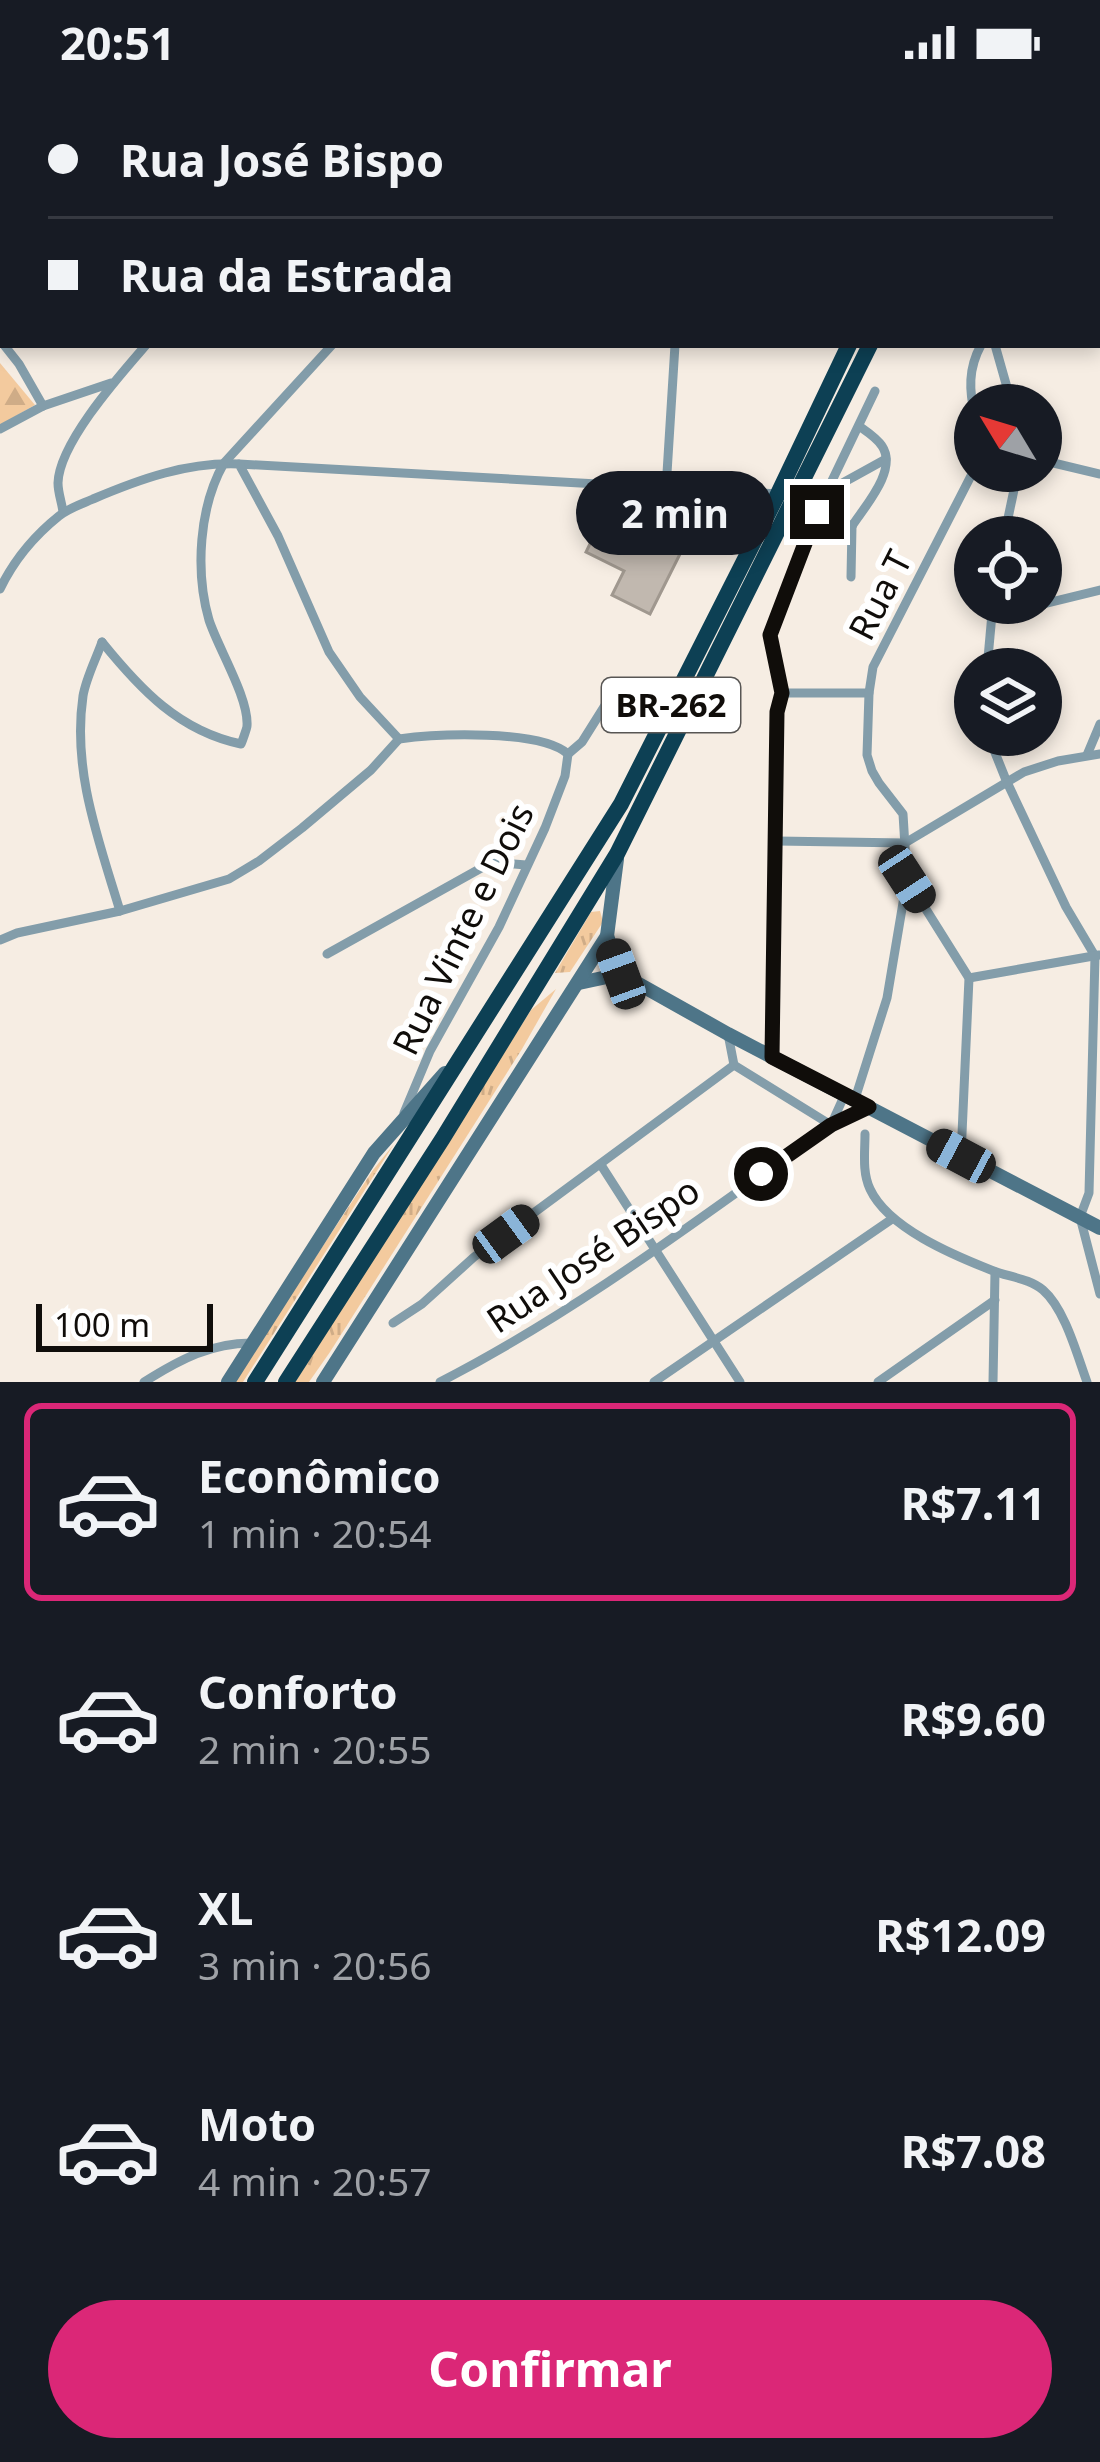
<!DOCTYPE html>
<html lang="pt">
<meta charset="utf-8">
<style>
body{margin:0;font-family:"Noto Sans",sans-serif;background:#20242c;color:#f1f3f6;height:100vh;display:flex;flex-direction:column;font-size:45px;white-space:nowrap}
*{box-sizing:border-box;margin:0}
p{font-size:39px;color:#9ea1a6}
.icon{flex:none;width:66px;height:66px;fill:none;stroke:currentColor;stroke-width:2;stroke-linecap:round;stroke-linejoin:round}
.map{position:relative;height:1298px;overflow:hidden}
.details{display:flex;flex-direction:column;background:#171b24;flex:1}
.details>*{flex:none}
.guide{position:absolute;left:0px;top:0px;width:1101px;height:264px;box-shadow:0 6px 18px #0003;display:grid;align-content:center;height:264px;padding:0 48px;background:#171b24}
.needle{width:78px;rotate:308deg}
.controls{position:absolute;left:954px;top:300px;display:grid;gap:24px}
.controls a{display:grid;place-items:center;width:108px;height:108px;border-radius:50%;background:#171b24;box-shadow:0 6px 18px #0003;font-size:60px}
.scale{position:absolute;left:36px;bottom:30px;width:177px;box-sizing:border-box;padding-left:12px;border:6px solid #100d0a;border-top:0;font-size:33px;line-height:42px;white-space:nowrap;color:#100d0a;-webkit-text-stroke:9px #fff;paint-order:stroke}
.end{position:absolute;width:54px;height:54px;margin:-27px;border:15px solid #100d0a;background:#fff;box-shadow:0 0 0 6px #fff}
.from{border-radius:50%}
.bubble{position:absolute;height:84px;border-radius:42px;background:#171b24;box-shadow:0 6px 18px #0003;font-size:39px;font-weight:700;line-height:84px;text-align:center}
.car{position:absolute;width:36px;height:72px;margin:-36px -18px;border-radius:15px;box-shadow:0 0 9px 3px #0007;background:linear-gradient(#222 24%,#8ab4d8 0 40%,#222 0 76%,#8ab4d8 0 86%,#222 0)}
.guide b{display:flex;align-items:center;gap:42px;height:114px;font-size:45px}
.guide b+b{border-top:3px solid #363941}
.guide i{width:30px;height:30px;background:#f1f3f6}
ul{padding:21px 0 0;list-style:none}
li{display:flex;align-items:center;gap:36px;height:198px;margin:0 24px 18px;padding:0 24px;border:6px solid transparent;border-radius:18px}
li div{flex:1}
li b{display:block;font-size:45px}
li em{font-style:normal;font-weight:700}
li.on{border-color:#db2777}
li>.icon{width:108px;height:108px;stroke-width:1.5}
.button{display:flex;gap:24px;margin-top:auto;padding:24px 48px}
.button a{flex:1;height:138px;border-radius:72px;background:#db2777;color:#fff;font-size:48px;font-weight:700;line-height:138px;text-align:center}
.status{display:flex;justify-content:space-between;align-items:center;height:84px;padding:0 60px;background:#171b24;direction:ltr}
.status svg{height:33px;fill:currentColor}
.map>svg:first-child{display:block}
.grass{fill:url(#grass-tufts)}
.forest{fill:url(#forest-firs)}
.building{fill:#c1b8af;stroke:#a0988f;stroke-width:3}
.lines{fill:none;stroke-linecap:round;stroke-linejoin:round}
.minor{stroke:#839daa;stroke-width:9}
.tertiary{stroke:#839daa;stroke-width:12}
.secondary{stroke:#4e7588;stroke-width:14}
.motorway{stroke:#0d4054;stroke-width:16}
.route{stroke:#100d0a;stroke-width:15}
.labels{text-anchor:middle;stroke-width:12;stroke-linejoin:round;paint-order:stroke}
.shield{fill:#fff;stroke:#585654;stroke-width:3}
.shield-label{font-size:33px;font-weight:bold;fill:#100d0a}
.street-label{font-size:36px;fill:#100d0a;stroke:#fff}
</style>
<div class="status"><b>20:51</b><svg viewBox="0 0 49 12"><path d="M0 12V9h3v3zM5 12V6h3v6zM10 12V3h3v9zM15 12V0h3v12zM26 1h20v11H26zM47 4h2v5h-2z"/></svg></div>
<div class="map">
<svg width="1100" height="1298" viewBox="0 0 1100 1298">
<defs>
<pattern id="grass-tufts" width="24" height="20" patternUnits="userSpaceOnUse" patternTransform="scale(3)"><rect width="24" height="20" fill="#f3ca9e"/><path d="M3 7l-1-3M5 7V3M7 7l1-3M15 17l-1-3M17 17v-4M19 17l1-3" fill="none" stroke="#cfac87"/></pattern>
<pattern id="forest-firs" width="22" height="20" patternUnits="userSpaceOnUse" patternTransform="scale(3)"><rect width="22" height="20" fill="#f3ca9e"/><path d="M5 1l3.5 6h-7zM16 11l3.5 6h-7z" fill="#cfac87"/></pattern>
</defs>
<rect width="100%" height="100%" fill="#f6ede3"/>
<g class="grass">
<path d="M600,827L603,838L570,888L555,889L591,828Z"/>
<path d="M556,905L522,965L330,1268L309,1298H295L531,926Z"/>
<path d="M394,1060L243,1298H233L373,1086Z"/>
</g>
<path class="forest" d="M0,279L35,321L0,341Z"/>
<path class="building" d="M653,429L699,432L650,530L612,511L624,487L586,468L601,437L628,451L637,432L649,438Z"/>
<g class="lines">
<g class="minor">
<path d="M91,0L94,3"/>
<path d="M187,0V3"/>
<path d="M295,0V3"/>
<path d="M751,0L807,3"/>
<path d="M425,3V0"/>
<path d="M565,3L566,0"/>
<path d="M693,3V0"/>
<path d="M817,3V0"/>
<path d="M1098,186L1100,185"/>
<path d="M1098,201L1100,204"/>
<path d="M4,261L19,280L43,322"/>
<path d="M995,261L1012,321"/>
<path d="M975,332C969,306 968,285 981,261"/>
<path d="M0,345L43,322L111,299"/>
<path d="M1041,376L1100,390"/>
<path d="M239,380L778,410"/>
<path d="M666,405L675,261"/>
<path d="M828,407L886,375"/>
<path d="M63,428C62,419 58,409 58,399C59,359 120,291 146,261"/>
<path d="M817,428L852,442"/>
<path d="M852,442C865,422 898,386 882,362C877,354 866,347 859,342"/>
<path d="M1004,453L1018,387"/>
<path d="M851,493L852,442"/>
<path d="M0,505C14,476 34,452 59,432C69,424 82,420 93,415C140,395 187,378 239,380L278,452L329,568L360,613L399,655"/>
<path d="M990,533L1100,506"/>
<path d="M102,558C140,605 179,647 241,660C242,658 247,644 247,642C249,614 218,564 209,536C195,487 199,423 224,379L332,261"/>
<path d="M102,558C96,575 86,594 83,612C72,687 99,757 120,827"/>
<path d="M987,585L993,519"/>
<path d="M782,609H869"/>
<path d="M988,651L1006,696L1066,823L1095,872L1089,1109L1080,1133L1100,1210"/>
<path d="M399,655C436,650 540,645 568,670"/>
<path d="M568,670L582,658L609,615"/>
<path d="M1087,671L1100,640"/>
<path d="M777,757L905,759L1024,688L1058,677L1100,670"/>
<path d="M907,795L969,894L961,1072"/>
<path d="M0,856L17,849L120,827L229,795L259,777L302,744L371,686L399,655"/>
<path d="M327,870L492,778L526,781"/>
<path d="M969,894L1099,871"/>
<path d="M772,972L777,628L782,609L769,551L775,531L817,428L875,307"/>
<path d="M734,981L831,1041"/>
<path d="M855,1015L887,914L907,795L903,730L879,699L872,687L867,671L869,609L873,583L975,384"/>
<path d="M404,1029L430,967L499,843L545,744L565,692L568,670"/>
<path d="M831,1041L845,1010"/>
<path d="M865,1050C865,1068 862,1088 870,1105C888,1144 953,1171 991,1186C1008,1193 1029,1194 1043,1206C1065,1225 1077,1271 1087,1298"/>
<path d="M601,1081L740,1298"/>
<path d="M393,1239L422,1220L474,1173L734,981L728,950"/>
<path d="M144,1298C179,1276 212,1258 254,1259"/>
<path d="M440,1298C580,1226 704,1131 831,1041L869,1023"/>
<path d="M654,1298L892,1135"/>
<path d="M878,1298L995,1216"/>
<path d="M993,1298L995,1188"/>
</g>
<path class="tertiary" d="M1024,3L1025,0"/>
<g class="secondary">
<path d="M607,852L621,890L728,950L1100,1144"/>
<path d="M579,899L621,890"/>
<path d="M228,1298L374,1069L445,989"/>
<path d="M323,1298L607,852L617,775"/>
</g>
<g class="motorway">
<path d="M971,3L972,0"/>
<path d="M996,3L997,0"/>
<path d="M255,1298L621,720L778,410L849,261"/>
<path d="M286,1298L443,1054L617,770L870,261"/>
</g>
</g>
<g class="lines">
<path class="route" d="M761,1090L831,1041L869,1023L772,973L777,628L782,609L770,551L817,428"/>
</g>
<g class="labels">
<rect class="shield" x="602" y="594" width="138" height="54" rx="9"/>
<g class="shield-label">
<text x="671" y="633">BR-262</text>
</g>
<g class="street-label">
<text transform="translate(880 511) rotate(-63)" y="13">Rua T</text>
<text transform="translate(463 845) rotate(-64)" y="13">Rua Vinte e Dois</text>
<text transform="translate(593 1171) rotate(-34)" y="13">Rua José Bispo</text>
</g>
</g>
</svg>
<div class="controls">
<a><svg class="needle" viewBox="-14 -14 28 28"><path d="M0-13l5 13h-10z" fill="#e53935"/><path d="M0 13l5-13h-10z" fill="#9ea1a6"/></svg></a>
<a><svg class="icon" aria-label="locate" viewBox="0 0 24 24"><circle cx="12" cy="12" r="6"/><path d="M12 2v4M12 18v4M2 12h4M18 12h4"/></svg></a>
<a><svg class="icon" aria-label="layers" viewBox="0 0 24 24"><path d="M12 4l9 5-9 5-9-5zM3 14l9 5 9-5"/></svg></a>
</div>
<div class="scale">100 m</div>
<i class="end from" style="left:761px;top:1090px"></i>
<i class="end" style="left:817px;top:428px"></i>
<div class="bubble" style="left:576px;top:387px;width:198px">2 min</div>
<i class="car" style="left:907px;top:795px;rotate:147deg"></i>
<i class="car" style="left:621px;top:890px;rotate:340deg"></i>
<i class="car" style="left:961px;top:1072px;rotate:298deg"></i>
<i class="car" style="left:506px;top:1150px;rotate:54deg"></i>
<div class="guide">
<b><i class="from"></i>Rua José Bispo</b>
<b><i></i>Rua da Estrada</b>
</div>
</div>
<section class="details">
<ul>
<li class="on"><svg class="icon" aria-label="car" viewBox="0 0 24 24"><path d="M5 17H2v-5l4-1 3-4h7l3 4 3 1v5h-3M9 17h6M6 11h13"/><circle cx="7" cy="17" r="2"/><circle cx="17" cy="17" r="2"/></svg><div><b>Econômico</b><p>1 min · 20:54</p></div><em>R$7.11</em></li>
<li><svg class="icon" aria-label="car" viewBox="0 0 24 24"><path d="M5 17H2v-5l4-1 3-4h7l3 4 3 1v5h-3M9 17h6M6 11h13"/><circle cx="7" cy="17" r="2"/><circle cx="17" cy="17" r="2"/></svg><div><b>Conforto</b><p>2 min · 20:55</p></div><em>R$9.60</em></li>
<li><svg class="icon" aria-label="car" viewBox="0 0 24 24"><path d="M5 17H2v-5l4-1 3-4h7l3 4 3 1v5h-3M9 17h6M6 11h13"/><circle cx="7" cy="17" r="2"/><circle cx="17" cy="17" r="2"/></svg><div><b>XL</b><p>3 min · 20:56</p></div><em>R$12.09</em></li>
<li><svg class="icon" aria-label="car" viewBox="0 0 24 24"><path d="M5 17H2v-5l4-1 3-4h7l3 4 3 1v5h-3M9 17h6M6 11h13"/><circle cx="7" cy="17" r="2"/><circle cx="17" cy="17" r="2"/></svg><div><b>Moto</b><p>4 min · 20:57</p></div><em>R$7.08</em></li>
</ul>
<div class="button"><a>Confirmar</a></div>
</section>
